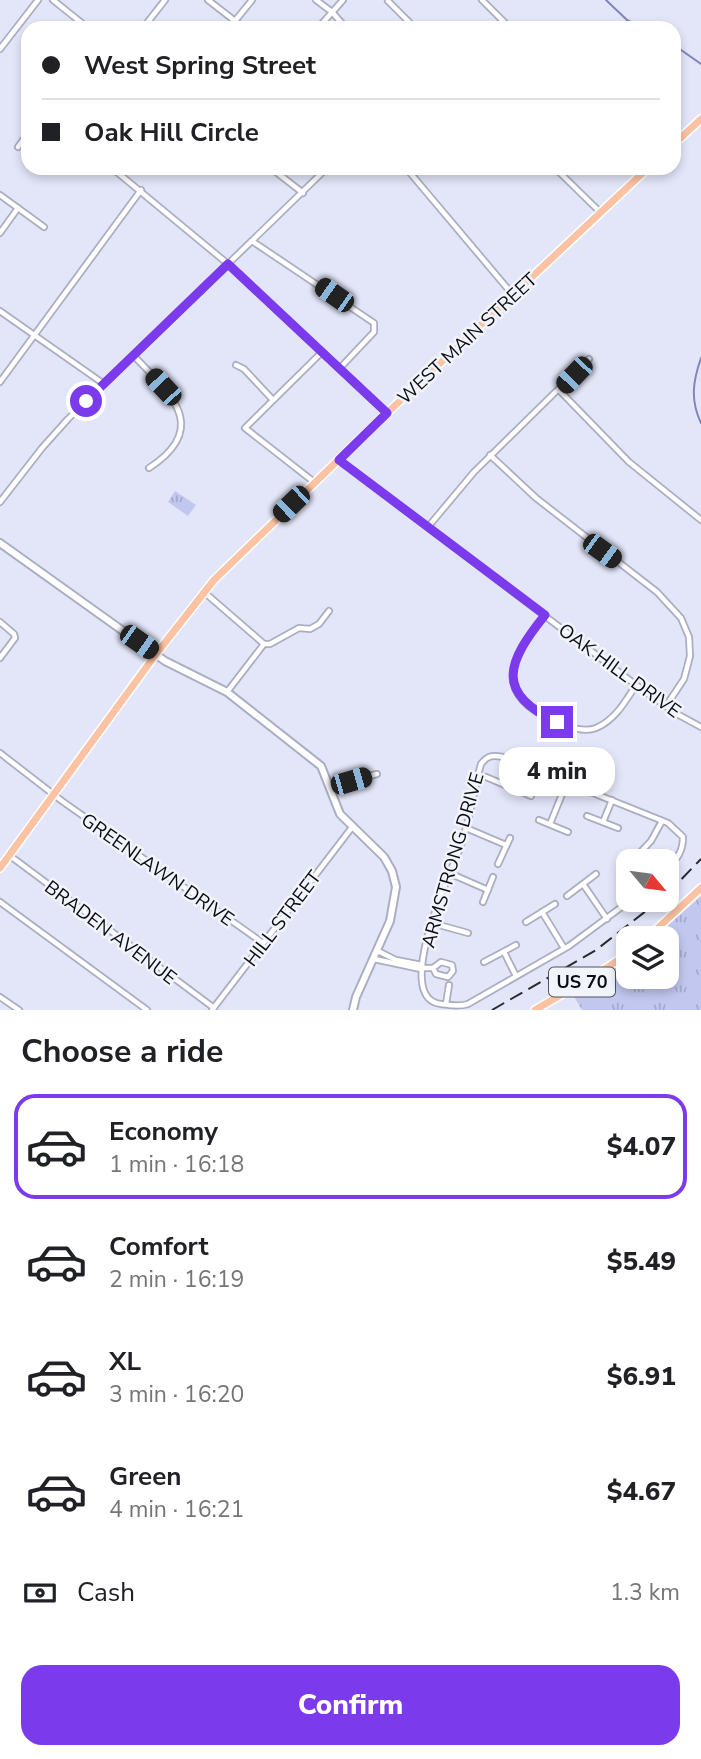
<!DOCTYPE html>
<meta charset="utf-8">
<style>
body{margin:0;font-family:"Nunito Sans",sans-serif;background:#f2f2f2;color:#202124;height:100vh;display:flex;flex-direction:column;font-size:26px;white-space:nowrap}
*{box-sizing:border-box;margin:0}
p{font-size:23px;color:#757577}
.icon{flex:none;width:38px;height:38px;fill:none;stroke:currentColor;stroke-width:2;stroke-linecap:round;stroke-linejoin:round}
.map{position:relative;height:1010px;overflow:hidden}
.side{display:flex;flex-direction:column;background:#fff;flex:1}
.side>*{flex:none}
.banner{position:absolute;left:21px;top:21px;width:660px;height:154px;border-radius:21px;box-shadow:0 4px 10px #0003;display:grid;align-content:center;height:154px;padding:0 21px;background:#fff}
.needle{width:46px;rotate:119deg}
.tools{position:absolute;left:616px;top:849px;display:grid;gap:14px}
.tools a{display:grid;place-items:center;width:63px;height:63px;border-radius:14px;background:#fff;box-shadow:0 4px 10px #0003;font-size:35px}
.end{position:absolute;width:32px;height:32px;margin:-16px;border:9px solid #7c3aed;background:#fff;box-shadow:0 0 0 4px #fff}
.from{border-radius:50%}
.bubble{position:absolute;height:49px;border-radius:21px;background:#fff;box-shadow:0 4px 10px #0003;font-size:23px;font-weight:800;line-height:49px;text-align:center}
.car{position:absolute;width:21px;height:42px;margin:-21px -10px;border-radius:9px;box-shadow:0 0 5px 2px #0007;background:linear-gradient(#222 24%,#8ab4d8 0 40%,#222 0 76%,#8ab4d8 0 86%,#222 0)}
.banner b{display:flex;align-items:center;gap:24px;height:66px;font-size:26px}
.banner b+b{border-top:2px solid #e0e0e0}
.banner i{width:18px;height:18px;background:#202124}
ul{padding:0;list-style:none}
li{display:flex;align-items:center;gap:21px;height:105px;margin:0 14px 10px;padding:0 7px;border:4px solid transparent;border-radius:21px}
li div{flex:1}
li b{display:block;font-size:26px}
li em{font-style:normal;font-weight:800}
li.selected{border-color:#7c3aed}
li>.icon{width:63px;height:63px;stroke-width:1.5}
h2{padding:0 21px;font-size:32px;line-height:84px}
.pay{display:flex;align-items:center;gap:18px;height:77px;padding:0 21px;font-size:26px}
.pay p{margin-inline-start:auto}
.action{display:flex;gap:14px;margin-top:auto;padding:14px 21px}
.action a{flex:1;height:80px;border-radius:21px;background:#7c3aed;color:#fff;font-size:28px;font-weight:800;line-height:80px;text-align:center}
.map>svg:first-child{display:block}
.park{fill:url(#park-tufts)}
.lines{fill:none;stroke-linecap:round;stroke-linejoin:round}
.stream{stroke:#7f86be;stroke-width:2}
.street-casing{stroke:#abaec1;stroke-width:8}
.secondary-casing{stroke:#abaec1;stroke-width:10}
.primary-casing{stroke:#fff;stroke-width:10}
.street{stroke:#fff;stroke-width:4.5}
.secondary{stroke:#fff;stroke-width:6}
.primary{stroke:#fbc2a3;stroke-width:7}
.rail{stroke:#282931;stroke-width:2;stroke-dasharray:14 7;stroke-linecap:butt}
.route{stroke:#7c3aed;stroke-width:9}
.labels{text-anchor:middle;stroke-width:5;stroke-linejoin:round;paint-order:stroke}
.shield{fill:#f2f4fc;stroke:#505258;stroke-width:2}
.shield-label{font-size:18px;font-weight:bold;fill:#0b0c12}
.street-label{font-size:19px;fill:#0b0c12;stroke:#f2f4fc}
</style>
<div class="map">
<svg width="701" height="1010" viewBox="0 0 701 1010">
<defs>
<pattern id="park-tufts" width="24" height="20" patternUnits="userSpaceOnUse" patternTransform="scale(1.75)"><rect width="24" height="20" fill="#c1c7ee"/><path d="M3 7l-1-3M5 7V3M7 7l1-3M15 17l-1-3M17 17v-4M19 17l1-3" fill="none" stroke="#a4aacb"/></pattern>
</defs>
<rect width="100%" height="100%" fill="#e3e6f9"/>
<g class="park">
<path d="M175,491L196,505L188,516L168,502Z"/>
<path d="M701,896V1010H582L573,995L606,976L628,958V976H667V938H654Z"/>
</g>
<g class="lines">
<g class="stream">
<path d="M606,0L627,20L642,28"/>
<path d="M674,45L701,64"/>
<path d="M701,358C693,381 690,400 701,423"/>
</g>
<g class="street-casing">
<g id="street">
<path d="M53,0L88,28"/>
<path d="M208,0L244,28"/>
<path d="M316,0L332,12L346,28"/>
<path d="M482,0L510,28"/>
<path d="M388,1L415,28"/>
<path d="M235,21L252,0"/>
<path d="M143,28L165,0"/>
<path d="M318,28L343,0"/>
<path d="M0,49L38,0"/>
<path d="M18,147L28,133"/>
<path d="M112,168L228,264L387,413"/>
<path d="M271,168L303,193"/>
<path d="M406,168L513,295"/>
<path d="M555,168L600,212"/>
<path d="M0,195L44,227"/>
<path d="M0,233L18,208"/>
<path d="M252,241L374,323V332L340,368"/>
<path d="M0,311L104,384"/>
<path d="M134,356C169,393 212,427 149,468"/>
<path d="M236,365L244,369L273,400"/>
<path d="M0,382L141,190"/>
<path d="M559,390L629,462L701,520"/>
<path d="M490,455L536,498L657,592L681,618L689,637L690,656L684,679L666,706"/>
<path d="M339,460L636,685L677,714L701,727"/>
<path d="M314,482L245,428L322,352"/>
<path d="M0,502L42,448L68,419L327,168"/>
<path d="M428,527L474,472L589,359"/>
<path d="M204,592L264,644"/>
<path d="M545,615C511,657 491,694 554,721C567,726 583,733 596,728C615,720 625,702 636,685"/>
<path d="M0,622L14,634L15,638L0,658"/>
<path d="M227,692L264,644H270L299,628L310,629L319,624L329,611"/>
<path d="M0,753L62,801L263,943"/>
<path d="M486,777L531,796"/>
<path d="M330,786L377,774"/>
<path d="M508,786L519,763"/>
<path d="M587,816L618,828"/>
<path d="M539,820L568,832"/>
<path d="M603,822L612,800"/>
<path d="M550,824L567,782"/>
<path d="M466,828L506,845"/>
<path d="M9,855L214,1008"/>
<path d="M632,861L651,841L662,821"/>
<path d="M498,864L510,838"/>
<path d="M449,873L488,890"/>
<path d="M583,884L607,919"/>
<path d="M567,896L596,874"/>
<path d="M631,900L569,946L468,1004C459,1007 450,1005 441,1004C392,999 450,873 460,848C470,821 473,791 481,764C488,755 493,755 503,757L668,823L683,837C683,852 677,859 667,868"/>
<path d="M0,902L147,1010"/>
<path d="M483,902L493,877"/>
<path d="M542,912L564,948"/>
<path d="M526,922L555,904"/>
<path d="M432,923L468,933"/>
<path d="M378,951L396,960L422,965"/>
<path d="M504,952L516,976"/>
<path d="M374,959L421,969"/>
<path d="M484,962L516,945"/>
<path d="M422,968H433L441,962L452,965L453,971L448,977L436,974L433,968"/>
<path d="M0,997L19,1010"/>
<path d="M446,1004L449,985"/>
<path d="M212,1010L353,826"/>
</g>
</g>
<g class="secondary-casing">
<path id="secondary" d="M0,543L165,661L227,692L321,766L340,814L384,857L392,871L396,887L390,921L356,997L353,1010"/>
</g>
<g class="primary-casing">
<g id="primary">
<path d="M674,144L701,119"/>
<path d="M0,868L156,654L214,580L387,413L648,168"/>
<path d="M647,938L701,888"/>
<path d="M535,1010L608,967L628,953"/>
</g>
</g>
<use href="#street" class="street"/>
<use href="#secondary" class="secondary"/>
<use href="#primary" class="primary"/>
<g class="rail">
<path d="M667,894L701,859"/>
<path d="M492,1010L596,950L660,900"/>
</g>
</g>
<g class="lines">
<path class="route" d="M86,401L228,264L387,413L339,460L545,615C508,661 493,693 557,722"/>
</g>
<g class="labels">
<rect class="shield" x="549" y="967.5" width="66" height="29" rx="5"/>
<g class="shield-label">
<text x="582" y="988">US 70</text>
</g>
<g class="street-label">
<text transform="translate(467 338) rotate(-43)" y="7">WEST MAIN STREET</text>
<text transform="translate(620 670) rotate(36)" y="7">OAK HILL DRIVE</text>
<text transform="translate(452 860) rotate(-74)" y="7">ARMSTRONG DRIVE</text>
<text transform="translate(158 869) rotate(35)" y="7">GREENLAWN DRIVE</text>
<text transform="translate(282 918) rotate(-53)" y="7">HILL STREET</text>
<text transform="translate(111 932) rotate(37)" y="7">BRADEN AVENUE</text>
</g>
</g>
</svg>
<div class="tools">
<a><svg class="needle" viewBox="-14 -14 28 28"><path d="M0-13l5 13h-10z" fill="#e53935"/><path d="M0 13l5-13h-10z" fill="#757577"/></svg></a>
<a><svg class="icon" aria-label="layers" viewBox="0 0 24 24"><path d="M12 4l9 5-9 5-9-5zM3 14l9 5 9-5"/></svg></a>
</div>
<i class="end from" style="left:86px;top:401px"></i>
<i class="end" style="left:557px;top:722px"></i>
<div class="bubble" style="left:499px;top:747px;width:116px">4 min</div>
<i class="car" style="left:334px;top:295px;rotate:305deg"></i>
<i class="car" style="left:574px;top:375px;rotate:224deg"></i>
<i class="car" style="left:163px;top:387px;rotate:317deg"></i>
<i class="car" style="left:291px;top:504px;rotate:226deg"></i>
<i class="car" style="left:602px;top:551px;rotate:126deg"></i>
<i class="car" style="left:139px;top:642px;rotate:125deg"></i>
<i class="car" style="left:351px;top:781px;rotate:74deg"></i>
<div class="banner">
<b><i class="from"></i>West Spring Street</b>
<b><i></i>Oak Hill Circle</b>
</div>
</div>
<section class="side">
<h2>Choose a ride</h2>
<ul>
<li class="selected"><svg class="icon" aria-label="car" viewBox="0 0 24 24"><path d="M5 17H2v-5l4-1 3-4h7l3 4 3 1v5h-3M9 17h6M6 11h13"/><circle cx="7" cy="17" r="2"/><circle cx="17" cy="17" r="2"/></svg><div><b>Economy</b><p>1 min · 16:18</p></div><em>$4.07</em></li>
<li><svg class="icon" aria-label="car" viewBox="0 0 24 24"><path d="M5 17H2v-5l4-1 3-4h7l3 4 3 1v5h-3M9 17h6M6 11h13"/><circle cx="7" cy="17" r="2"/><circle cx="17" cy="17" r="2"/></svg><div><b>Comfort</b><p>2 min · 16:19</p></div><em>$5.49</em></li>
<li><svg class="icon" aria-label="car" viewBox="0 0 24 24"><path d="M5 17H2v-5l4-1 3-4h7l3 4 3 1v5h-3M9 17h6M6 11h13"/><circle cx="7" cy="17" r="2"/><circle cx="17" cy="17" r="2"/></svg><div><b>XL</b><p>3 min · 16:20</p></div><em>$6.91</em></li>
<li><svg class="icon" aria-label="car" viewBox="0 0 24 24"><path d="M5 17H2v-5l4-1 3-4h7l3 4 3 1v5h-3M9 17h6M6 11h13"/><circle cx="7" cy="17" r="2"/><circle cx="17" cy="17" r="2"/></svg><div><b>Green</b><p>4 min · 16:21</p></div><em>$4.67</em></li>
</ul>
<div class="pay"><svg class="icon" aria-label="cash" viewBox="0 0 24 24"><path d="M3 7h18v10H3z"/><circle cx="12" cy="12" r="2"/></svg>Cash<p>1.3 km</p></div>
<div class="action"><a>Confirm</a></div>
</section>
